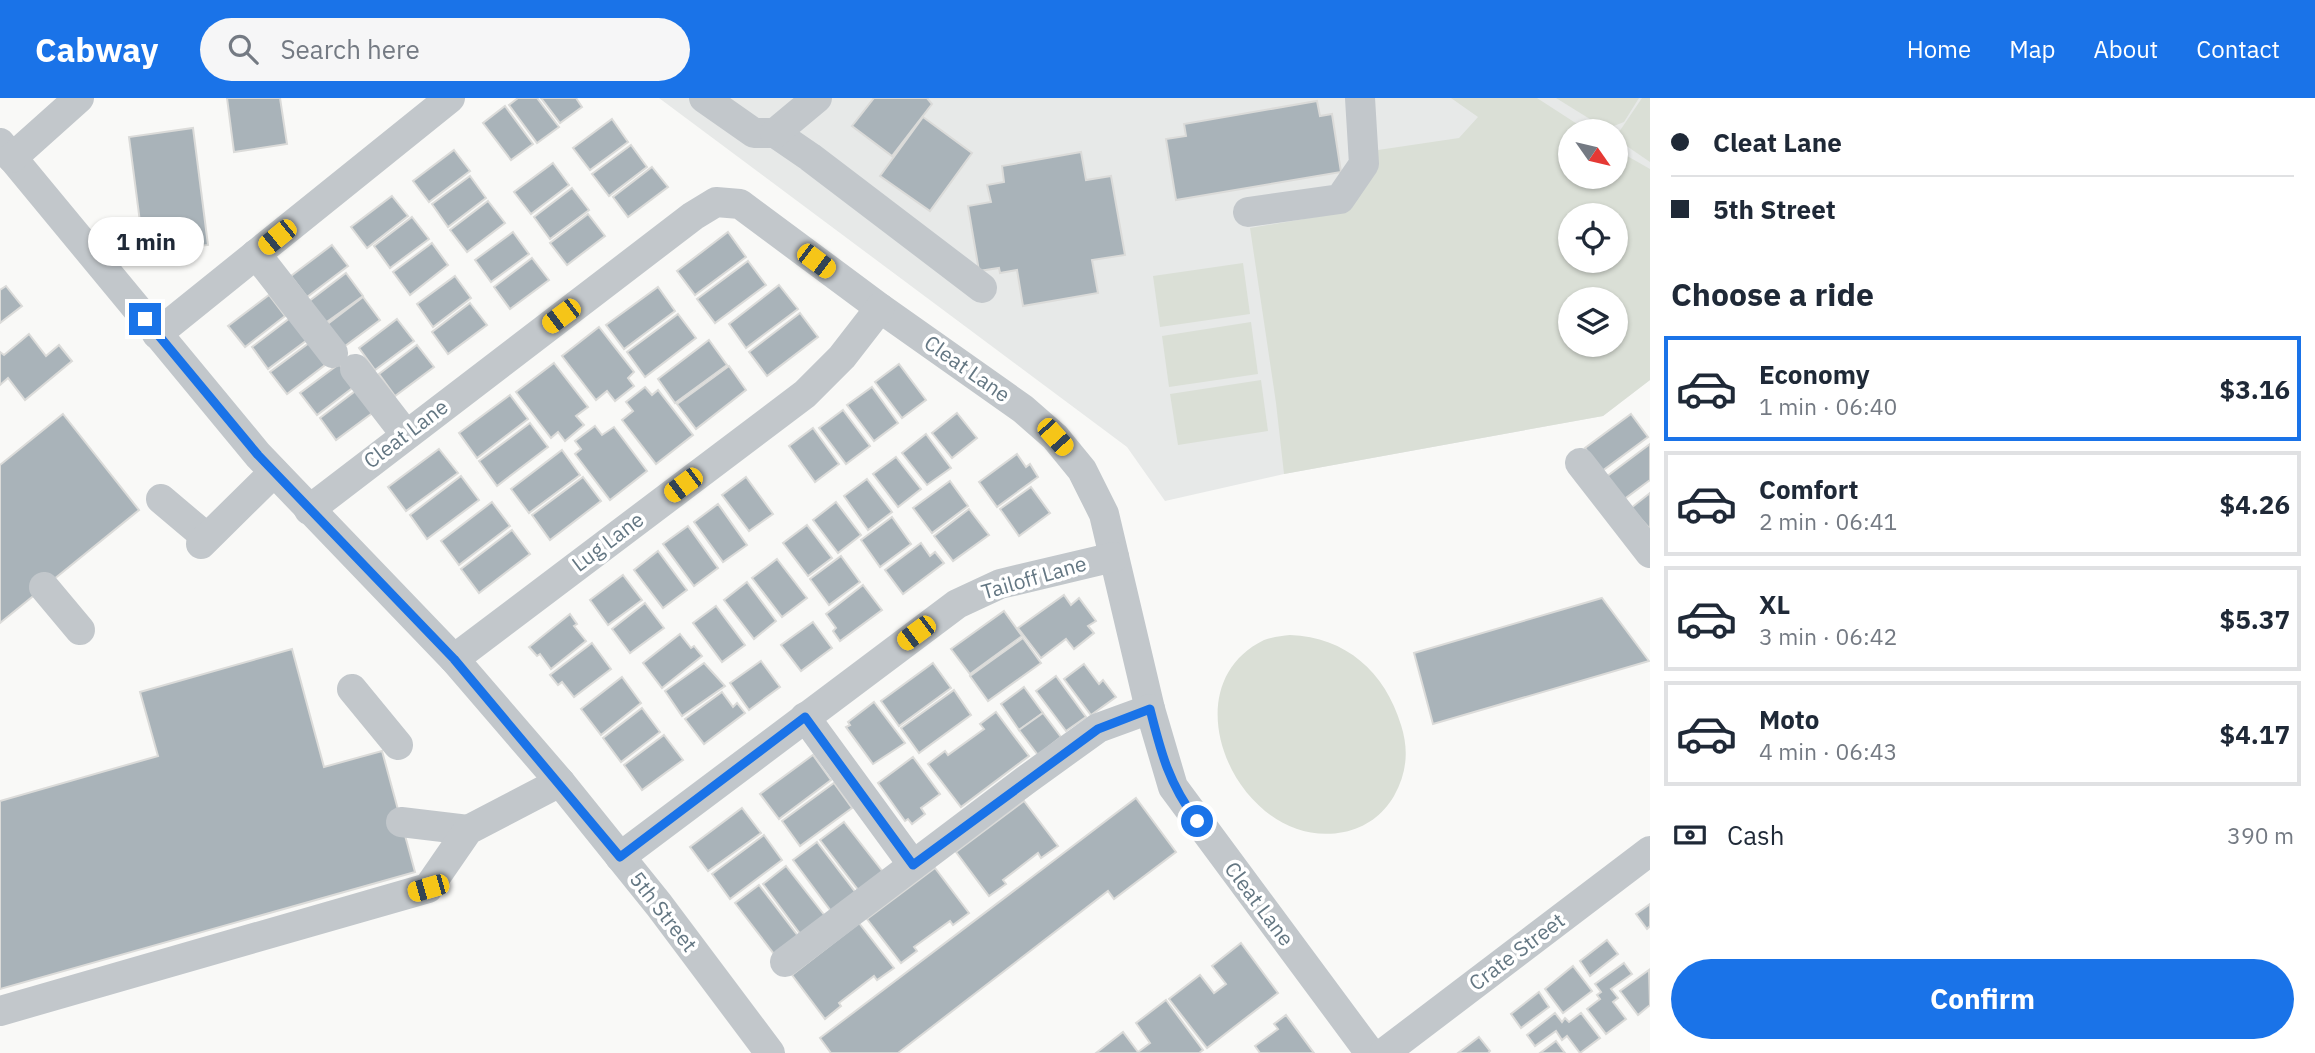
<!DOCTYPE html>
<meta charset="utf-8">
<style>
body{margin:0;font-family:"IBM Plex Sans",sans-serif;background:#f6f6f7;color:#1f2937;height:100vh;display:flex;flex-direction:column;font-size:26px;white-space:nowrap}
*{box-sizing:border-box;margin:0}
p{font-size:23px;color:#747a83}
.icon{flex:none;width:38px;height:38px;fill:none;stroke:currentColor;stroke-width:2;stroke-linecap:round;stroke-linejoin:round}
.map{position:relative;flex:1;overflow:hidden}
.sheet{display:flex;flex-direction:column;background:#fff;width:665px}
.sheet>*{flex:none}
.banner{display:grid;align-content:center;height:154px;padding:0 21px;background:#fff}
.needle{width:46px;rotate:124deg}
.tools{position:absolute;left:1558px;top:21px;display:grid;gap:14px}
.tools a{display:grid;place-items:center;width:70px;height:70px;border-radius:50%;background:#fff;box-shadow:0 2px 5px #0004;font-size:35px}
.end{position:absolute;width:32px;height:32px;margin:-16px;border:9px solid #1a73e8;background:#fff;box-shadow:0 0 0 4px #fff}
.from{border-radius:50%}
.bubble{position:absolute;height:49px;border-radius:24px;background:#fff;box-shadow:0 2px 5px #0004;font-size:23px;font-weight:700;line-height:49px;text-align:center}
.car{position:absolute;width:21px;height:42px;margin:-21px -10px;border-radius:9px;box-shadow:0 0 5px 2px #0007;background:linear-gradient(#f5c518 24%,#345 0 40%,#f5c518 0 76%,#345 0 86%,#f5c518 0)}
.banner b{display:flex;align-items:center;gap:24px;height:66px;font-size:26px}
.banner b+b{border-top:2px solid #e0e1e3}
.banner i{width:18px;height:18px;background:#1f2937}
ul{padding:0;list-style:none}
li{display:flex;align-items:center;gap:21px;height:105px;margin:0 14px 10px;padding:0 7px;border:4px solid #e0e1e3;border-radius:0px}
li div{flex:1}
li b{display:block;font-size:26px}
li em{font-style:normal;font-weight:700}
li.on{border-color:#1a73e8}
li>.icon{width:63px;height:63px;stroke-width:1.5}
h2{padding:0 21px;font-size:32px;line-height:84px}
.pay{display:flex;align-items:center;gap:18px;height:77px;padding:0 21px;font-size:26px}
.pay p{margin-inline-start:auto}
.cta{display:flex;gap:14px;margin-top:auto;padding:14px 21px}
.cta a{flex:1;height:80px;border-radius:42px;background:#1a73e8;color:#fff;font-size:28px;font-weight:700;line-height:80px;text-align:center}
header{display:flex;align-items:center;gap:42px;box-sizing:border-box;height:98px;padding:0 35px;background:#1a73e8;color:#fff}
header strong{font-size:33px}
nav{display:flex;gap:38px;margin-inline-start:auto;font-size:24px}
.search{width:490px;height:63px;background:#f6f6f7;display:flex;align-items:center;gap:18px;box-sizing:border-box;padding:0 24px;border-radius:38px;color:#747a83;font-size:26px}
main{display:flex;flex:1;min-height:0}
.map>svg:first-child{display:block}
.built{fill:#e7e9e8;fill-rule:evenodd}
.green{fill:#dadfd6;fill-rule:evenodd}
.building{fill:#a9b3b9;stroke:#dbdbd9;stroke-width:2}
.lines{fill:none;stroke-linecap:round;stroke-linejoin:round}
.minor{stroke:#c2c7cb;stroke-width:30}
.route{stroke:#1a73e8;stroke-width:9}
.labels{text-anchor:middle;stroke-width:7;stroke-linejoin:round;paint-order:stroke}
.street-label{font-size:21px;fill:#647783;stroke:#fff}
</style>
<header>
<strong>Cabway</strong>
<div class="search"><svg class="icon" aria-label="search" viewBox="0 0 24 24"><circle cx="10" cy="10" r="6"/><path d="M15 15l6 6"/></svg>Search here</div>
<nav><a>Home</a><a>Map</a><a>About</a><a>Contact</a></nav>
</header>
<main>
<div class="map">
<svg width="1650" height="955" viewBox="0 0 1650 955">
<rect width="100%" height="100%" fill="#f9f9f7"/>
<path class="built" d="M659,0H1650V282L1603,318L1284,376L1165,403L1127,349ZM1570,33H1615V79H1570ZM1570,117H1615V163H1570ZM1570,201H1615V247H1570Z"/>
<g class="green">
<path d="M1451,0H1537L1588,33H1570V79H1615V51L1650,71V282L1603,318L1284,376L1276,305L1250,130L1333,116L1378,52L1459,40L1478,19ZM1570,117H1615V163H1570ZM1570,201H1615V247H1570Z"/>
<path d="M1556,0H1639L1624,24L1606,31Z"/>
<path d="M1642,0H1650V64L1615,40Z"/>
<path d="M1243,165L1250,216L1160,229L1153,178Z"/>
<path d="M1251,224L1258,276L1169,289L1162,238Z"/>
<path d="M1261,282L1268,333L1178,347L1170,296Z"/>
<path d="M1290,537C1346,539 1385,574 1401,627C1409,652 1407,675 1394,698C1383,717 1365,730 1344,734C1242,755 1164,591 1264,542C1272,539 1282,538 1290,537Z"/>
</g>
<g class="building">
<path d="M227,0H280L287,46L234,54Z"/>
<path d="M518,0H537L559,29L537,45L509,7Z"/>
<path d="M541,0H576L582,9L560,25Z"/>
<path d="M874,0H927L932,6L892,58L852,28Z"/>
<path d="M1317,3L1320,18L1332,16L1341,74L1176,102L1166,41L1186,38L1184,26Z"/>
<path d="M505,8L533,46L511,62L483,25Z"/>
<path d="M923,19L972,55L930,113L880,78Z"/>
<path d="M612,21L628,44L590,72L573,50Z"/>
<path d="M193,30L208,147L144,155L129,39Z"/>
<path d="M631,47L647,69L609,98L592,76Z"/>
<path d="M454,52L470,73L429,104L413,83Z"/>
<path d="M1081,54L1086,82L1111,78L1125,157L1092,162L1098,195L1023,208L1017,172L1000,175L999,170L979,173L968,108L991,104L987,87L1004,84L1002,68Z"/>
<path d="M553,65L569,87L531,116L514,94Z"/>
<path d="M652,69L668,89L628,119L613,99Z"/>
<path d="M470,78L486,100L448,129L432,106Z"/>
<path d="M572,90L589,112L550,141L534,119Z"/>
<path d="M392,98L408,118L367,150L351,129Z"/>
<path d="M488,103L505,125L467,154L450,132Z"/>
<path d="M588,116L605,138L567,167L550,145Z"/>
<path d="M412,119L429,141L390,170L374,148Z"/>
<path d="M513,134L529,156L491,184L475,162Z"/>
<path d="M728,134L746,159L695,197L677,173Z"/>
<path d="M432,145L448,167L410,197L393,174Z"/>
<path d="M332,147L348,168L307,199L291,178Z"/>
<path d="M532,160L549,182L510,211L494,189Z"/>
<path d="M748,163L766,187L715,225L697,201Z"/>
<path d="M346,175L363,198L324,226L308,204Z"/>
<path d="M455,178L471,200L433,229L417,206Z"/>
<path d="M779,187L798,211L746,250L729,226Z"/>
<path d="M6,188L22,208L0,225V192Z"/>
<path d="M658,189L675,213L624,251L606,227Z"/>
<path d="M269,197L285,218L245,249L228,228Z"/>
<path d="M363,199L380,222L341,251L325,228Z"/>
<path d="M470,205L487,227L448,256L432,234Z"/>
<path d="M800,215L818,239L767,278L749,254Z"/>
<path d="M678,216L696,240L645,279L627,254Z"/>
<path d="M290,220L307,242L268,271L252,249Z"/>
<path d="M397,221L414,243L375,272L359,250Z"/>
<path d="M599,229L634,274L628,280L634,288L615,303L607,293L596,302L562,258Z"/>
<path d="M29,236L46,258L59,247L72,263L25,302L8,280L0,287V254L4,257Z"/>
<path d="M709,242L727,267L675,305L658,281Z"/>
<path d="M309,245L325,267L287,296L270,274Z"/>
<path d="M417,247L434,269L395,298L379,276Z"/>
<path d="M554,265L588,309L576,318L584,327L565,343L558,334L551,340L516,294Z"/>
<path d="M339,266L355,288L317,317L300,295Z"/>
<path d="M899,266L926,302L902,320L875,284Z"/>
<path d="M729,268L746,292L696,331L677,306Z"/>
<path d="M645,289L652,297L658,292L693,337L656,366L622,322L633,313L626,304Z"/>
<path d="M872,289L898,325L874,343L847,307Z"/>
<path d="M358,291L375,313L336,342L320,320Z"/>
<path d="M510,297L528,321L477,360L459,335Z"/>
<path d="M843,312L870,348L846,366L819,330Z"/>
<path d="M957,315L977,340L952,360L932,335Z"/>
<path d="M63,316L139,412L0,525V367Z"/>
<path d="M1631,316L1648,339L1602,373L1585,350Z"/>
<path d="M530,325L548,349L497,388L479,363Z"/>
<path d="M595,328L602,337L614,329L647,373L610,402L575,356L581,351L575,343Z"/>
<path d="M813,330L839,366L815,384L789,348Z"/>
<path d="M926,336L951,370L927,387L902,355Z"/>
<path d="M1650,346V382L1623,402L1606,379Z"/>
<path d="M439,351L458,375L406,413L388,389Z"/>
<path d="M562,352L580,377L529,415L511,391Z"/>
<path d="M1017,356L1026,369L1030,366L1038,379L997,409L979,384Z"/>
<path d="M896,359L921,391L898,409L873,376Z"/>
<path d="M461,378L479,402L427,441L410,417Z"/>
<path d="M583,379L601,403L550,442L532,417Z"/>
<path d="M746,379L773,416L749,433L722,397Z"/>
<path d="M867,381L892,414L868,432L844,398Z"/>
<path d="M950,383L968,408L932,435L913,410Z"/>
<path d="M1031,389L1050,415L1019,438L1000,411Z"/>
<path d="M1650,395V431L1631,410Z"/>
<path d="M492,404L510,428L459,467L441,443Z"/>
<path d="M836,404L861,437L838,455L813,422Z"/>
<path d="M718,406L747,447L723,464L694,424Z"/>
<path d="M969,411L989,437L953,463L934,438Z"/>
<path d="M892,419L911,446L880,469L861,442Z"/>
<path d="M807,427L832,460L808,478L783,445Z"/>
<path d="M688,428L718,470L694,488L663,446Z"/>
<path d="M512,432L530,456L479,495L461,471Z"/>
<path d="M921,445L930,458L935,454L944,465L903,496L885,472Z"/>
<path d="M658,453L687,492L663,510L634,472Z"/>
<path d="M841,458L860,484L829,507L810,481Z"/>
<path d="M777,461L807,500L782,519L752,480Z"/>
<path d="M623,477L642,502L608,527L590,502Z"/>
<path d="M747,484L776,523L754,541L724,502Z"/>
<path d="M863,487L882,512L840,543L833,533L836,530L826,516Z"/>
<path d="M1064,497L1071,507L1079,500L1096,523L1088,528L1094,535L1074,551L1066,541L1041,560L1018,530Z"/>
<path d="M1602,500L1649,563L1433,626L1414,555Z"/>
<path d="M645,505L664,530L630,555L612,531Z"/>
<path d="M716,508L745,547L722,564L693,525Z"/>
<path d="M1004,513L1022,538L970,576L951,551Z"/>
<path d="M570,516L577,526L574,528L586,543L551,571L540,556L537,558L529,549Z"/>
<path d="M813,524L832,550L801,573L781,547Z"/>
<path d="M680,536L691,550L694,548L702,558L662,590L643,565Z"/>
<path d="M1023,540L1041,565L988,603L970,578Z"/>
<path d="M592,545L611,571L574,599L562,584L558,587L550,577Z"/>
<path d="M292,551L324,669L382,653L415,774L0,891V703L158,658L140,594Z"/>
<path d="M761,563L780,589L749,612L730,585Z"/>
<path d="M704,565L725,588L682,618L665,593Z"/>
<path d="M933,565L951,590L899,628L881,603Z"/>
<path d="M1084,566L1099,586L1103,582L1116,599L1091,617L1064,581Z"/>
<path d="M1056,578L1086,619L1066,633L1036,593Z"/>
<path d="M622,579L641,605L601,637L581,611Z"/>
<path d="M1024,589L1043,615L1019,632L1001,606Z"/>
<path d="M954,592L971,617L919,655L901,630Z"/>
<path d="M722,594L733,609L737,605L745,615L704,646L685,621Z"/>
<path d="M874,604L905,645L873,666L846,629L850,627L848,624Z"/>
<path d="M642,610L660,634L621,664L603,640Z"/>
<path d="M996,614L1029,658L961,709L928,666L945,653L948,657L984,631L980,626Z"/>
<path d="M1043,615L1061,639L1038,657L1019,632Z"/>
<path d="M664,637L683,662L642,692L624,667Z"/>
<path d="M813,657L831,682L779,721L760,696Z"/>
<path d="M913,659L940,696L921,710L925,716L912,726L908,721L905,723L878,685Z"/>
<path d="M834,685L852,710L800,748L782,723Z"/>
<path d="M1136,700L1176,754L1114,801L1108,793L898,955H831L820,940Z"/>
<path d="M1024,703L1058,748L1041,760L1038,755L1003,782L1006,786L989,798L956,754Z"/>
<path d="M742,710L761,735L708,773L690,749Z"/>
<path d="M844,724L883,774L859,793L820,742Z"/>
<path d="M764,737L782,762L730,801L712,776Z"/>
<path d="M817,744L856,795L831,813L793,762Z"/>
<path d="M786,768L825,818L801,837L763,786Z"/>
<path d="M935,770L969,815L953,827L950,823L914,849L917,853L901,865L867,821Z"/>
<path d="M759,787L798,838L774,856L735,805Z"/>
<path d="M1650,806V828L1647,831L1636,816Z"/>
<path d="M859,825L894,870L877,882L874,878L839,905L841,908L825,921L792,877Z"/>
<path d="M1607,842L1618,856L1590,878L1580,863Z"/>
<path d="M1241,845L1278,895L1207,950L1169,901L1200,877L1214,895L1226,886L1212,868Z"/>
<path d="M1624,865L1632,876L1611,891L1618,900L1613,904L1626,921L1606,936L1587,911L1600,901L1597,897L1601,894L1595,886Z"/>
<path d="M1573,868L1592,893L1563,915L1545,891Z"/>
<path d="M1649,872L1650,907L1638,917L1620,893Z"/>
<path d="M1539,894L1549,909L1521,930L1511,916Z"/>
<path d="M1166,902L1203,952L1199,955H1096L1123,934L1138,954L1150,945L1136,925Z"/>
<path d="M1555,915L1562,924L1565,920L1569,924L1581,915L1600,940L1580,955L1567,938L1562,942L1556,933L1535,948L1527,937Z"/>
<path d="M1286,917L1314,955H1260L1255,948L1278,931L1274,926Z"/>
<path d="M1479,939L1490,953L1488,955H1458Z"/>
<path d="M1556,943L1565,955H1540Z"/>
</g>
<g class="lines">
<g class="minor">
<path d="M704,0L754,35H775L810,59L982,190"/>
<path d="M775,35L817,0"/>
<path d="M0,45L258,357L454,561L560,684L659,807L770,955"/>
<path d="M12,60L79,0"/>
<path d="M1248,114L1340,101L1364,66L1360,0"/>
<path d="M256,156L333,255"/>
<path d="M157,236L450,0"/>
<path d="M355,271L406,337"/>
<path d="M1580,365L1650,455"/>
<path d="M161,401L206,439"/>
<path d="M309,412L693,118L716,104L740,106L880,210L1023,311L1055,339L1082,372L1104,416L1150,611L1173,689L1370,955"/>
<path d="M201,446L274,374"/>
<path d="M44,489L80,532"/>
<path d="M454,561L805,296L842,259L880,210"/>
<path d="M352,591L398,647"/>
<path d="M805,619L913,767"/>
<path d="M401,724L468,732"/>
<path d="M620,759L957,506L1000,486L1114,459"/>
<path d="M785,864L1026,682L1098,630L1150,611"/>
<path d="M0,913L428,790L468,732L560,684"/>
<path d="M1384,955L1650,753"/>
</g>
</g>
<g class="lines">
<path class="route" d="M145,221L258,357L454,561L620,759L805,619L913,767L1098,631L1150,611C1161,655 1169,686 1197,723"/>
</g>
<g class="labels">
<g class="street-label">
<text transform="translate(967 271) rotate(35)" y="7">Cleat Lane</text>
<text transform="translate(406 336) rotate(-37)" y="7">Cleat Lane</text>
<text transform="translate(608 444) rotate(-37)" y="7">Lug Lane</text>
<text transform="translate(1034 480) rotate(-16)" y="7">Tailoff Lane</text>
<text transform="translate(1259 806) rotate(53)" y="7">Cleat Lane</text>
<text transform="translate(663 814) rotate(52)" y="7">5th Street</text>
<text transform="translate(1517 854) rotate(-37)" y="7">Crate Street</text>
</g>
</g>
</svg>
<div class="tools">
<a><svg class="needle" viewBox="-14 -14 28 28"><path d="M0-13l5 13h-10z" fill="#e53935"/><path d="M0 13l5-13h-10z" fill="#747a83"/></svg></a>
<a><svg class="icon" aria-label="locate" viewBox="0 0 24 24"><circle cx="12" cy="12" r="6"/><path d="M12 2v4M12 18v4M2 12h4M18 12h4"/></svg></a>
<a><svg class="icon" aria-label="layers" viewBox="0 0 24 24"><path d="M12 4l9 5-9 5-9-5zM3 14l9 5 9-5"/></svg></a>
</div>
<i class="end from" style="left:1197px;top:723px"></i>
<i class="end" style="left:145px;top:221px"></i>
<div class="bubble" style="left:88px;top:119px;width:116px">1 min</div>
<i class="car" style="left:277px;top:139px;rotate:231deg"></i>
<i class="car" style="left:816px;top:163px;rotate:127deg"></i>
<i class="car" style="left:561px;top:218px;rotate:233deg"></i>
<i class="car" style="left:1055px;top:339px;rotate:138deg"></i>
<i class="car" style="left:683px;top:387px;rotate:233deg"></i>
<i class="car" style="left:916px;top:535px;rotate:233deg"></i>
<i class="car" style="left:428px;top:790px;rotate:254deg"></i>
</div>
<section class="sheet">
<div class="banner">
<b><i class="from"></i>Cleat Lane</b>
<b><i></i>5th Street</b>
</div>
<h2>Choose a ride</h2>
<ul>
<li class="on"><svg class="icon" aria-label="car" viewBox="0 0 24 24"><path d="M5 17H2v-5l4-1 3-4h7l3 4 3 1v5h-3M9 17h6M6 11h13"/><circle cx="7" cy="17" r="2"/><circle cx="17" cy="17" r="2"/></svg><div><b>Economy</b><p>1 min · 06:40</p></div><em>$3.16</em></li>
<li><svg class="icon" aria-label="car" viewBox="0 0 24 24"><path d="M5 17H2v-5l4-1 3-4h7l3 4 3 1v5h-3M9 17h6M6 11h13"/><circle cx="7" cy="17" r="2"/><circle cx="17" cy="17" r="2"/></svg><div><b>Comfort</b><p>2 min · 06:41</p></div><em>$4.26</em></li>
<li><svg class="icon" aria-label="car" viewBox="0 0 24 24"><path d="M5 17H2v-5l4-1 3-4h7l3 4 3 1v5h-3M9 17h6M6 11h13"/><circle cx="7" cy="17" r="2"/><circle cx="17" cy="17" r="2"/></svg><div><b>XL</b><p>3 min · 06:42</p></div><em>$5.37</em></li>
<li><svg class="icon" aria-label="car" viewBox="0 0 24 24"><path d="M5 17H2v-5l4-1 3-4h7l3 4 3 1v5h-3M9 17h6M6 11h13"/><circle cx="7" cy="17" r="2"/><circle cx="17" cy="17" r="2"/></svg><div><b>Moto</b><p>4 min · 06:43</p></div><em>$4.17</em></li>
</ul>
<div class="pay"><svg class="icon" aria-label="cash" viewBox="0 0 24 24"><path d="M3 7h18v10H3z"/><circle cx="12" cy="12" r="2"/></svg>Cash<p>390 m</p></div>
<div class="cta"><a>Confirm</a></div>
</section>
</main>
